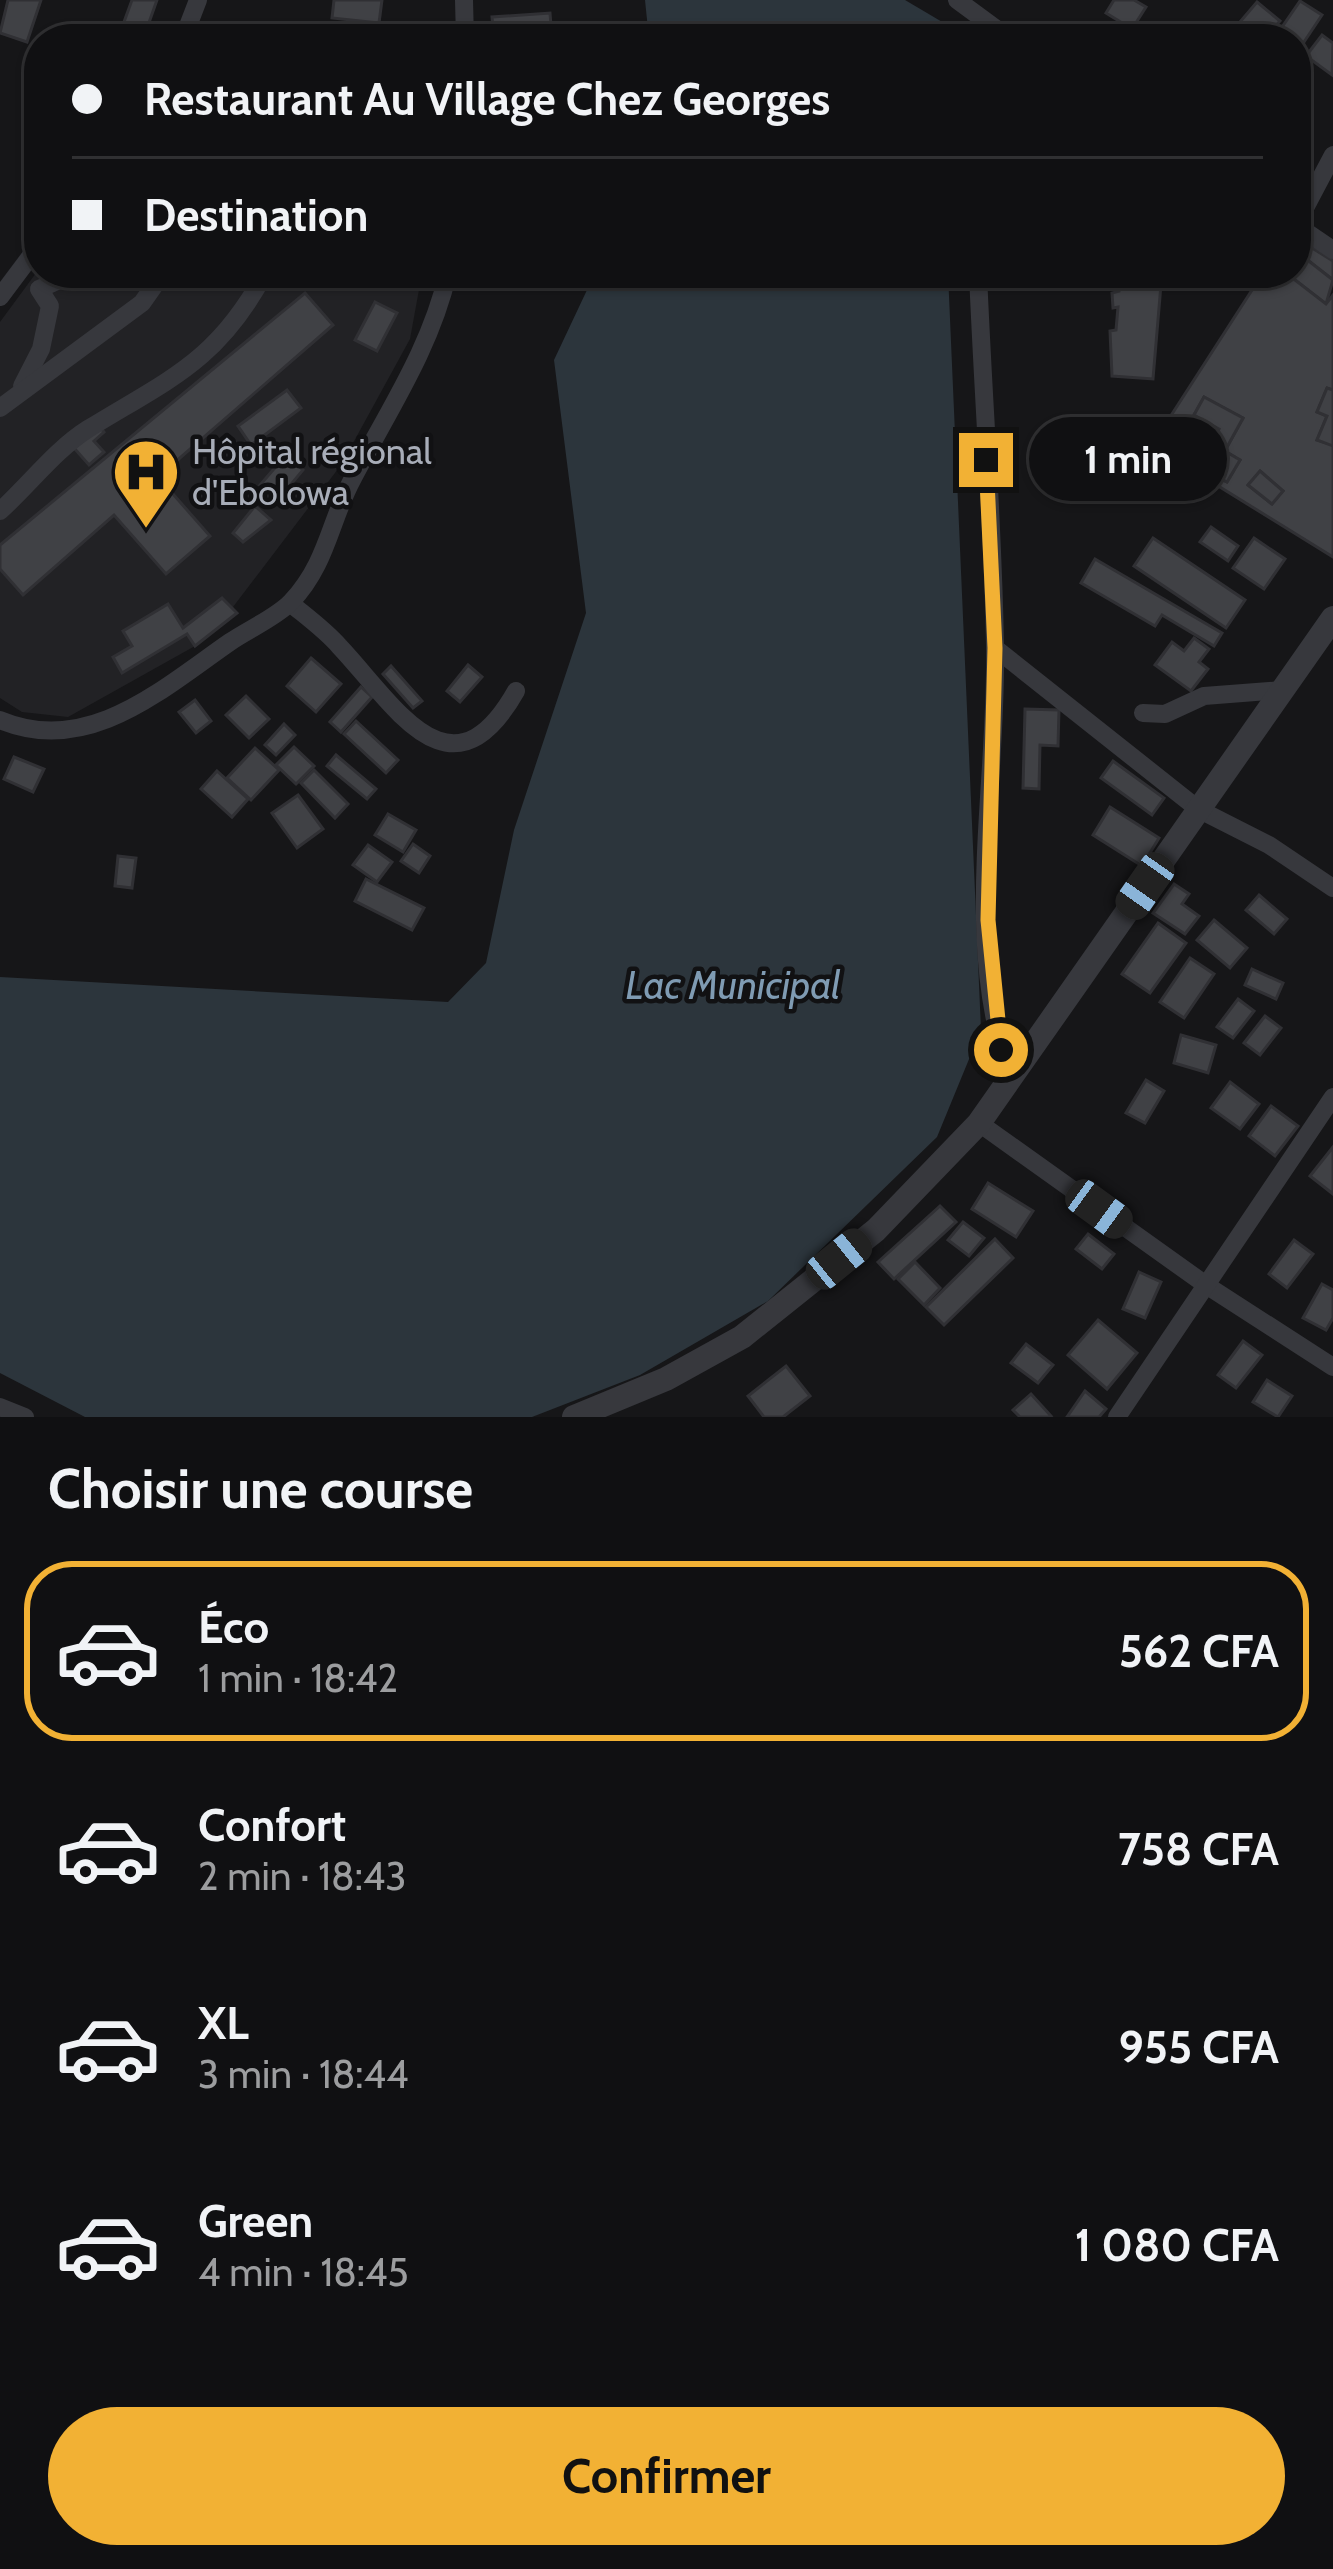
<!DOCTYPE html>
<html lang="fr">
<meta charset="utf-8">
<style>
body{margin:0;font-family:Cabin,sans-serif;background:#1e1e20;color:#f1f3f6;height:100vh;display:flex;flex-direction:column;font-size:45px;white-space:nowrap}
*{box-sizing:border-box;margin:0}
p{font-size:39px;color:#9c9d9f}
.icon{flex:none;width:66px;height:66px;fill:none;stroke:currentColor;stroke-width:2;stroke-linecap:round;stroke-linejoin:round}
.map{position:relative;height:1417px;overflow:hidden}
.side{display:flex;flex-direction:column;background:#101012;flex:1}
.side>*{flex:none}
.hud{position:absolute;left:24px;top:24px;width:1287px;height:264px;border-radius:48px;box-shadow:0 3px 9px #0004,0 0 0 3px #303032;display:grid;align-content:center;height:264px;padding:0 48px;background:#101012}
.end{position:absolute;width:54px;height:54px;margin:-27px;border:15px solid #f2b134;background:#111;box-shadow:0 0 0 6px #111}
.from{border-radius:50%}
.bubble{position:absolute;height:84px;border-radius:42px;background:#101012;box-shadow:0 3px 9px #0004,0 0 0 3px #303032;font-size:39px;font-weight:800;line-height:84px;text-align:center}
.car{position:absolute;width:36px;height:72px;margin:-36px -18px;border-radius:15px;box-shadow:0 0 9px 3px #0007;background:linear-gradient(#222 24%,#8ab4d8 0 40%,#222 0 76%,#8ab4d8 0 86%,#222 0)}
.hud b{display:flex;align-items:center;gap:42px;height:114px;font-size:45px}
.hud b+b{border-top:3px solid #303032}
.hud i{width:30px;height:30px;background:#f1f3f6}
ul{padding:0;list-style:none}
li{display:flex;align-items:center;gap:36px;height:180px;margin:0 24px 18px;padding:0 24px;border:6px solid transparent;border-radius:48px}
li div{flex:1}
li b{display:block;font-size:45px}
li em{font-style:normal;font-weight:800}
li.selected{border-color:#f2b134}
li>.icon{width:108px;height:108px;stroke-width:1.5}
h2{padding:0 48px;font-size:54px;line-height:144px}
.primary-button{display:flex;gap:24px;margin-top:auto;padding:24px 48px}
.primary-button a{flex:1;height:138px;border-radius:72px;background:#f2b134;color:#111;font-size:48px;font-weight:800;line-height:138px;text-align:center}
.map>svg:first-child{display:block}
.built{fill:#222225}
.water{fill:#2c353c}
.building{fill:#404145;stroke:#303034;stroke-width:3;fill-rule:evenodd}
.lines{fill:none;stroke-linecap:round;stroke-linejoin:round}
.minor{stroke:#37383d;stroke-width:18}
.tertiary{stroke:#37383d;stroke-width:24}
.route{stroke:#f2b134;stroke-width:15}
.labels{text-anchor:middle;stroke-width:9;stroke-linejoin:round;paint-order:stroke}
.poi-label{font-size:36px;fill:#a8adb8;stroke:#111113;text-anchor:start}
.water-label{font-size:39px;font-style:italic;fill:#7f9bb3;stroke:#111113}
</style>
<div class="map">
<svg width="1333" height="1417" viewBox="0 0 1333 1417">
<rect width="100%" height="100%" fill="#161618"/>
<path class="built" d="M39,269V273H422L410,339L341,465L233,607L237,613L195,646L68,717L22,712L0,698V322Z"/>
<g class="water">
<path d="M645,0H905L971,39H649Z"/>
<path d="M595,273H948L981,1030L937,1137L768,1301L640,1375L532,1417H85L0,1373V977L448,1002L486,963L514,830L586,613L554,360Z"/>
</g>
<g class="building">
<path d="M8,0H41L27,42L0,33Z"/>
<path d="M132,0H157L146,31L124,22Z"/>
<path d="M334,0H382L379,23L332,18Z"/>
<path d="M1114,0H1134L1146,7L1132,29L1106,13Z"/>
<path d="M1300,1L1322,15L1300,48L1296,39L1278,33Z"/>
<path d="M1257,2L1280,21L1264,39H1246L1234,29Z"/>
<path d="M550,13L552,37L494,39L492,17Z"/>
<path d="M1322,35L1333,43L1332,75L1306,56Z"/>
<path d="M1296,238L1333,261V280L1296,251Z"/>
<path d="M1296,251L1333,280L1326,304L1286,273H1296Z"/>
<path d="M1120,273H1162L1153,379L1112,376L1110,331L1116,330L1118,307L1113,308L1112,293L1119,291Z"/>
<path d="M1263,273H1286L1326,304L1333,295V390L1327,388L1317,412L1327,416L1317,440L1333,445V557L1152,445ZM1204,397L1243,418L1227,447L1213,439L1219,429L1194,415ZM1223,450L1240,460L1227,482L1210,473ZM1260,471L1283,491L1272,504L1248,485Z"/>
<path d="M305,293L333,325L158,477L210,536L166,574L114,515L23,595L0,569V545Z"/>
<path d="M375,302L397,313L377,351L355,340Z"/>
<path d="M1327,388L1333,390V446L1317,440L1327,416L1317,412Z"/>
<path d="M287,390L301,408L251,445L238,426Z"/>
<path d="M1204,397L1243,418L1227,447L1213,439L1219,429L1194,415Z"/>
<path d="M100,427L104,432L94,441L104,452L89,465L74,448Z"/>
<path d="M1223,450L1240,460L1227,482L1210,473Z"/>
<path d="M286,455L303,470L278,500L260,485Z"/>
<path d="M1260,471L1283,491L1272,504L1248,485Z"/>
<path d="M255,506L271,520L243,542L233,533Z"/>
<path d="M1211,527L1238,546L1228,561L1200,542Z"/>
<path d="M1153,538L1245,600L1226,628L1134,566Z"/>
<path d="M1254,538L1285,559L1264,589L1233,568Z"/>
<path d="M1095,559L1222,633L1214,646L1162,615L1155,626L1081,583Z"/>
<path d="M222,598L237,613L195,646L187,634L122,673L113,657L132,646L123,631L168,604L183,628Z"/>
<path d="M1194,638L1209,649L1199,662L1208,669L1191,691L1155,665L1172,642L1184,651Z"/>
<path d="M311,658L341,684L316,712L287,686Z"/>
<path d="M468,665L482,677L460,702L447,691Z"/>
<path d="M391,666L422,701L413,708L383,674Z"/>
<path d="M361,687L372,697L341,732L330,722Z"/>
<path d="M246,696L269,719L249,738L226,715Z"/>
<path d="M195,700L211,721L196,733L179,712Z"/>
<path d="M1025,709L1059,710L1058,746L1040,745L1039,789L1023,788Z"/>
<path d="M356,721L398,760L386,773L344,734Z"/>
<path d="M284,724L295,735L276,755L265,745Z"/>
<path d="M294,747L314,766L296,784L276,765Z"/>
<path d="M255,748L279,770L251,800L227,778Z"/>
<path d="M336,755L376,789L367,799L327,766Z"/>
<path d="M14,757L44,769L33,792L4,779Z"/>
<path d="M1113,761L1164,798L1152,815L1101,778Z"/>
<path d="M314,770L348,804L335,818L301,783Z"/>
<path d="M217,771L248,799L232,817L201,789Z"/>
<path d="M298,795L323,829L297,848L272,813Z"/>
<path d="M1110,807L1159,838L1142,866L1093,835Z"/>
<path d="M388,814L416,830L403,852L375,835Z"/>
<path d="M413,844L430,856L419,873L401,861Z"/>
<path d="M368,845L392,862L377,882L353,865Z"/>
<path d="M118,856L136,858L132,888L115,886Z"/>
<path d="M366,879L424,908L412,930L355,901Z"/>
<path d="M1174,884L1189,894L1182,904L1199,916L1185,934L1153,913Z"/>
<path d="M1259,895L1287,919L1274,934L1246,910Z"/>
<path d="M1214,920L1247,948L1230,968L1197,940Z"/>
<path d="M1158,923L1186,943L1150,993L1122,974Z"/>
<path d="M1190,958L1214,974L1184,1018L1160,1002Z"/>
<path d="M1252,969L1283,983L1276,999L1245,985Z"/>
<path d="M1238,999L1254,1011L1233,1038L1217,1027Z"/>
<path d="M1265,1016L1281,1028L1260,1055L1244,1043Z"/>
<path d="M1181,1035L1216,1045L1208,1073L1174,1063Z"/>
<path d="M1146,1080L1164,1091L1145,1123L1126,1113Z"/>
<path d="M1230,1082L1259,1104L1240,1129L1211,1108Z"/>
<path d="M1271,1106L1298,1126L1275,1156L1249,1136Z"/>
<path d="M1333,1147V1194L1310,1176Z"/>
<path d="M988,1183L1033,1211L1016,1237L972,1209Z"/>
<path d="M940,1206L956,1222L894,1279L878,1262Z"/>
<path d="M963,1222L984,1238L969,1256L948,1240Z"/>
<path d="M1088,1234L1114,1254L1102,1269L1076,1249Z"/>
<path d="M995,1239L1013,1258L944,1325L926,1307Z"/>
<path d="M1294,1240L1313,1254L1287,1288L1269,1274Z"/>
<path d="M915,1262L940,1288L924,1305L898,1279Z"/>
<path d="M1139,1272L1161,1282L1145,1318L1123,1309Z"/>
<path d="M1322,1284L1333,1290V1318L1326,1330L1303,1318Z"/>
<path d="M1098,1320L1137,1353L1107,1389L1068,1355Z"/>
<path d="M1243,1341L1262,1355L1236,1388L1218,1375Z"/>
<path d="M1026,1344L1053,1365L1038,1383L1011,1363Z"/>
<path d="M786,1366L810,1396L783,1417H764L748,1396Z"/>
<path d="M1267,1380L1292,1396L1278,1417L1253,1402Z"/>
<path d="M1085,1391L1106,1409L1099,1417H1067Z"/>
<path d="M1031,1394L1051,1416L1049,1417H1020L1013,1410Z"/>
</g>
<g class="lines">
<g class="minor">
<path d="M464,0L465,39"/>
<path d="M957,0L1010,39"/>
<path d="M183,39L198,0"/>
<path d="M1333,155L1296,225L1333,250"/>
<path d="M978,273C983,397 993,522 995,646C998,786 961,946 1012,1080"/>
<path d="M0,297L39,245"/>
<path d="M22,386L41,349L50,306L39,289L75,273"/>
<path d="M0,408L142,303L163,273"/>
<path d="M0,511C28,486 56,449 88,429C169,379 217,362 265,273"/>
<path d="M290,603C307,617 325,630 339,646C394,704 451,806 516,691"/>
<path d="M995,648L1198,809L1269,845L1333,888"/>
<path d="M1143,713L1165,714L1204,696L1282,690"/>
<path d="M0,720C88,757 162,689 230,642C249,629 275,618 291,602C327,564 330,521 352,480C388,411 430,350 448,273"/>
<path d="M979,1123L1206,1285L1333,1367"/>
<path d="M0,1407L25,1417"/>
<path d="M1117,1417L1333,1097"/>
</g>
<path class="tertiary" d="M574,1417L666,1379L742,1337L876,1230L979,1123L1333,618"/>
</g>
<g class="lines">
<path class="route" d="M986,460L995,648L988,920L1001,1050"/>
</g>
<defs>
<g id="hospital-pin" transform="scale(3.45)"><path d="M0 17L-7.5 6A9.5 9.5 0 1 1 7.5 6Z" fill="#f2b134" stroke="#111113"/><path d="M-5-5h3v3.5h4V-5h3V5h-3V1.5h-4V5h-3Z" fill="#111"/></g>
</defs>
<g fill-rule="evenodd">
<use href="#hospital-pin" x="146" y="472"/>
</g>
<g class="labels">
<g class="poi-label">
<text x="192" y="464">Hôpital régional<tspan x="192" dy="41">d'Ebolowa</tspan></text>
</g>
<g class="water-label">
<text x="733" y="999">Lac Municipal</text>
</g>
</g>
</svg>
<i class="end from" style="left:1001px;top:1050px"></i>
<i class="end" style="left:986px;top:460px"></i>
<div class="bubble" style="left:1029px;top:417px;width:198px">1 min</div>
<i class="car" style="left:1145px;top:886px;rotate:215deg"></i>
<i class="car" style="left:1099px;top:1209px;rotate:126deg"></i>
<i class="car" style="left:839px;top:1259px;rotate:51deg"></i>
<div class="hud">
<b><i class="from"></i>Restaurant Au Village Chez Georges</b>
<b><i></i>Destination</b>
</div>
</div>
<section class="side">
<h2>Choisir une course</h2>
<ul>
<li class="selected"><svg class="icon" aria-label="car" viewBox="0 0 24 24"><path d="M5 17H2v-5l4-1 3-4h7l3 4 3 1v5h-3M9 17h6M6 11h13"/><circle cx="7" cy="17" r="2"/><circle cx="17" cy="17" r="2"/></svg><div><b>Éco</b><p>1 min · 18:42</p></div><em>562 CFA</em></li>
<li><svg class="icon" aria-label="car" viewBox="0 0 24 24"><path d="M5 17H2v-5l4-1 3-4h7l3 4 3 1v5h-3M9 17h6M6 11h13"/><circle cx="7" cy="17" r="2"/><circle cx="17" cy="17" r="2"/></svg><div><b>Confort</b><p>2 min · 18:43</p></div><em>758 CFA</em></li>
<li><svg class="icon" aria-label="car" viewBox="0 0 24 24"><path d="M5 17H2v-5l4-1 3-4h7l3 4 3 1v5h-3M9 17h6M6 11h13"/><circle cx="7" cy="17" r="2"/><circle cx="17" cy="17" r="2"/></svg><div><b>XL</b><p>3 min · 18:44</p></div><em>955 CFA</em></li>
<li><svg class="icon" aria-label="car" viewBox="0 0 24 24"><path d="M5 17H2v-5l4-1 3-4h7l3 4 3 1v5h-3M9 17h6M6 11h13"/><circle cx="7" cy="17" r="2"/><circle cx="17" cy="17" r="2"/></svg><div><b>Green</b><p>4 min · 18:45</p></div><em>1 080 CFA</em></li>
</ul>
<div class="primary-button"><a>Confirmer</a></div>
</section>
